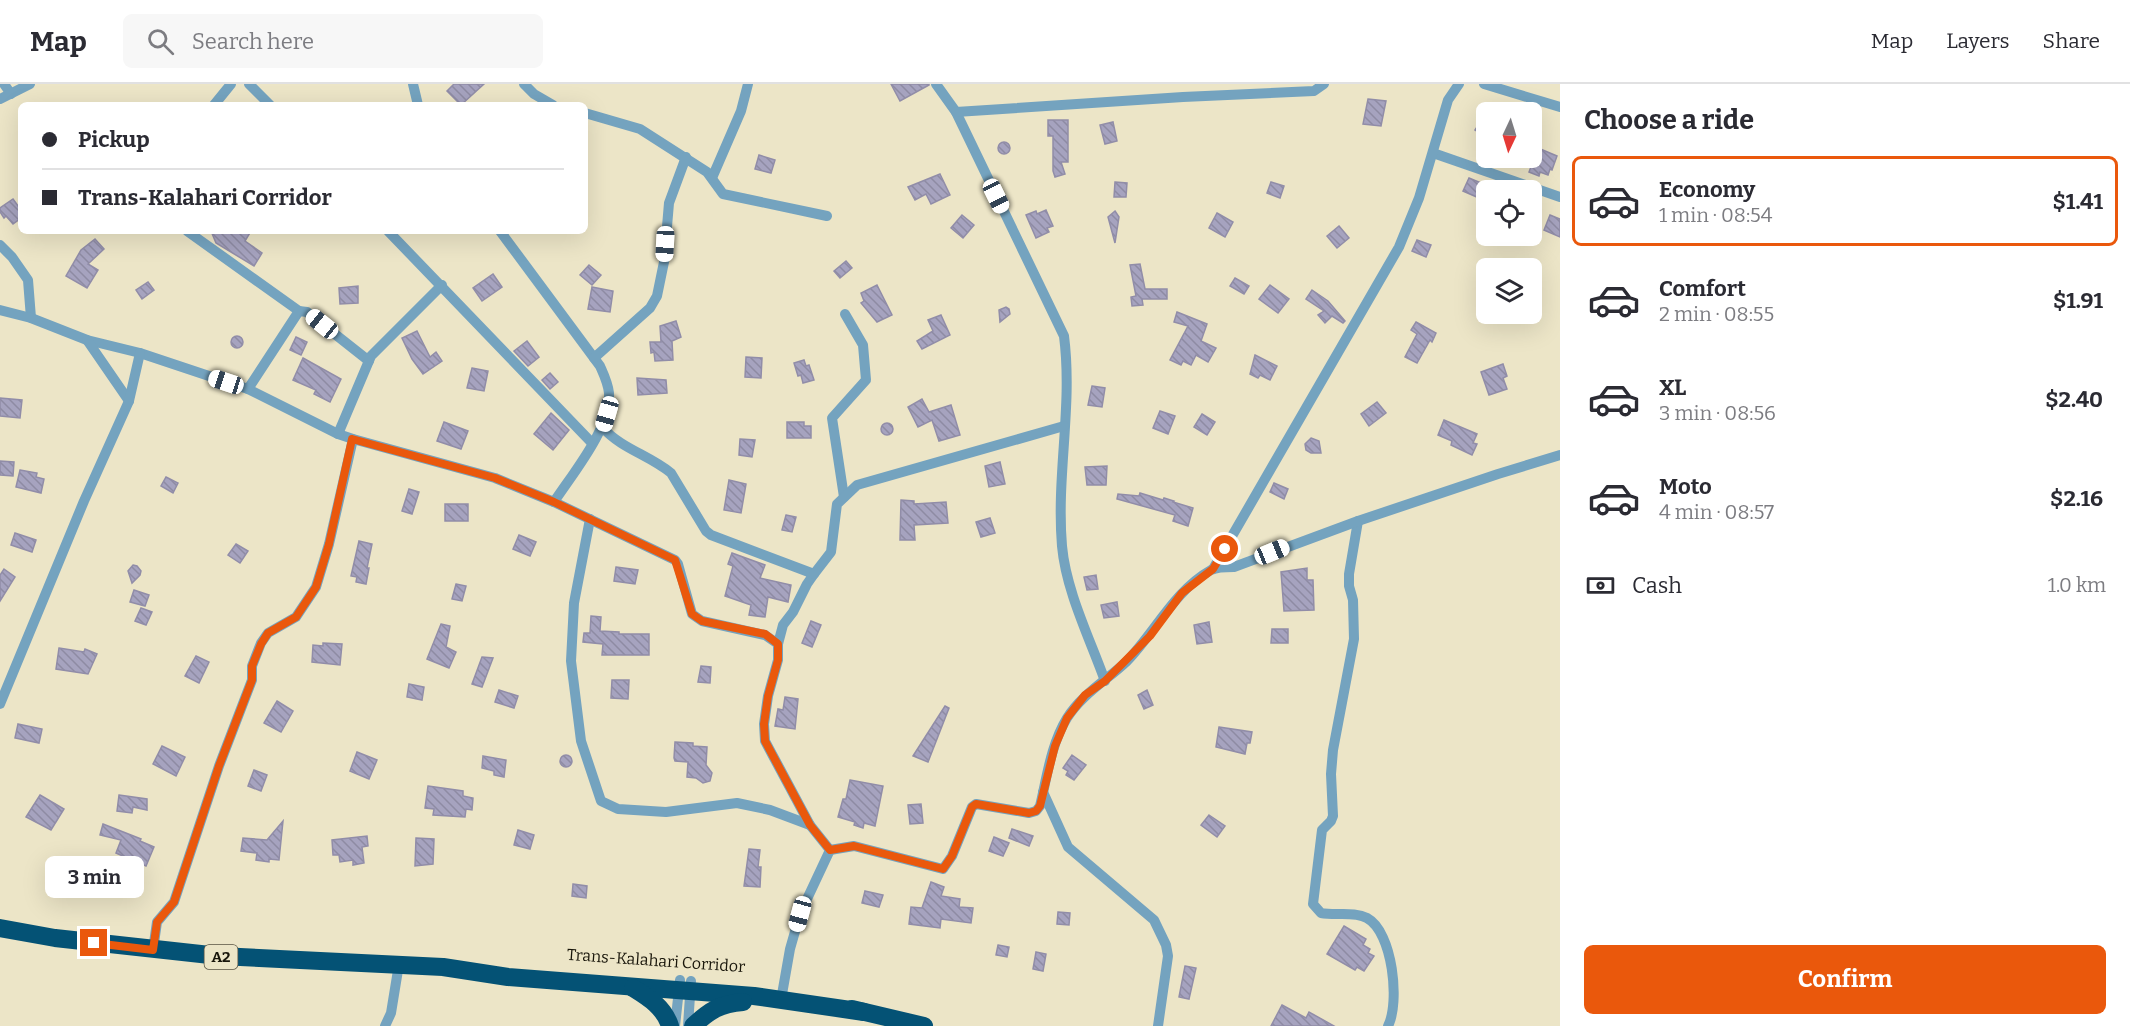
<!DOCTYPE html>
<meta charset="utf-8">
<style>
body{margin:0;font-family:Bitter,serif;background:#f7f7f7;color:#2b2b33;height:100vh;display:flex;flex-direction:column;font-size:22px;white-space:nowrap}
*{box-sizing:border-box;margin:0}
p{font-size:20px;color:#7c7c81}
.icon{flex:none;width:33px;height:33px;fill:none;stroke:currentColor;stroke-width:2;stroke-linecap:round;stroke-linejoin:round}
.map{position:relative;flex:1;overflow:hidden}
.drawer{display:flex;flex-direction:column;background:#fff;width:570px}
.drawer>*{flex:none}
.top-card{position:absolute;left:18px;top:18px;width:570px;height:132px;border-radius:9px;box-shadow:0 6px 24px #0002;display:grid;align-content:center;height:132px;padding:0 24px;background:#fff}
.needle{width:39px;rotate:184deg}
.fabs{position:absolute;left:1476px;top:18px;display:grid;gap:12px}
.fabs a{display:grid;place-items:center;width:66px;height:66px;border-radius:9px;background:#fff;box-shadow:0 6px 24px #0002;font-size:30px}
.end{position:absolute;width:27px;height:27px;margin:-14px;border:8px solid #ea580c;background:#fff;box-shadow:0 0 0 3px #fff}
.from{border-radius:50%}
.bubble{position:absolute;height:42px;border-radius:9px;background:#fff;box-shadow:0 6px 24px #0002;font-size:20px;font-weight:700;line-height:42px;text-align:center}
.car{position:absolute;width:18px;height:36px;margin:-18px -9px;border-radius:8px;box-shadow:0 0 4px 2px #0007;background:linear-gradient(#fff 24%,#345 0 40%,#fff 0 76%,#345 0 86%,#fff 0)}
.top-card b{display:flex;align-items:center;gap:21px;height:57px;font-size:22px}
.top-card b+b{border-top:2px solid #e1e1e2}
.top-card i{width:15px;height:15px;background:#2b2b33}
ul{padding:0;list-style:none}
li{display:flex;align-items:center;gap:18px;height:90px;margin:0 12px 9px;padding:0 12px;border:3px solid transparent;border-radius:9px}
li div{flex:1}
li b{display:block;font-size:22px}
li em{font-style:normal;font-weight:700}
li.selected{border-color:#ea580c}
li>.icon{width:54px;height:54px;stroke-width:1.5}
h2{padding:0 24px;font-size:27px;line-height:72px}
.pay{display:flex;align-items:center;gap:15px;height:66px;padding:0 24px;font-size:22px}
.pay p{margin-inline-start:auto}
.primary-button{display:flex;gap:12px;margin-top:auto;padding:12px 24px}
.primary-button a{flex:1;height:69px;border-radius:9px;background:#ea580c;color:#fff;font-size:24px;font-weight:700;line-height:69px;text-align:center}
header{display:flex;align-items:center;gap:36px;box-sizing:border-box;height:84px;padding:0 30px;background:#fff;border-bottom:2px solid #e1e1e2}
header strong{font-size:28px}
nav{display:flex;gap:33px;margin-inline-start:auto;font-size:21px}
.search{width:420px;height:54px;background:#f7f7f7;display:flex;align-items:center;gap:15px;box-sizing:border-box;padding:0 21px;border-radius:9px;color:#7c7c81;font-size:22px}
main{display:flex;flex:1;min-height:0}
.map>svg:first-child{display:block}
.building{fill:url(#building-back-hatch);stroke:#918da8;stroke-width:1.5}
.lines{fill:none;stroke-linecap:round;stroke-linejoin:round}
.street{stroke:#74a3bf;stroke-width:10}
.highway{stroke:#045275;stroke-width:18}
.route{stroke:#ea580c;stroke-width:8}
.labels{text-anchor:middle;stroke-width:6;stroke-linejoin:round;paint-order:stroke}
.shield{fill:#ece5c7;stroke:#585343;stroke-width:1.5}
.shield-label{font-size:15px;font-weight:bold;fill:#18150a}
.street-label{font-size:16px;fill:#18150a;stroke:#ece5c7}
</style>
<header>
<strong>Map</strong>
<div class="search"><svg class="icon" aria-label="search" viewBox="0 0 24 24"><circle cx="10" cy="10" r="6"/><path d="M15 15l6 6"/></svg>Search here</div>
<nav><a>Map</a><a>Layers</a><a>Share</a></nav>
</header>
<main>
<div class="map">
<svg width="1560" height="942" viewBox="0 0 1560 942">
<defs>
<pattern id="building-back-hatch" width="6" height="6" patternUnits="userSpaceOnUse" patternTransform="scale(1.5)"><rect width="6" height="6" fill="#a6a3bf"/><path d="M-1 5l2 2M0 0l6 6M5-1l2 2" fill="none" stroke="#8e8ba3"/></pattern>
</defs>
<rect width="100%" height="100%" fill="#ece5c7"/>
<g class="building">
<path d="M454,0H484L461,21L447,7Z"/>
<path d="M891,0H929V1L900,17Z"/>
<path d="M1368,15L1386,17L1381,42L1363,40Z"/>
<path d="M1486,29V53L1475,46Z"/>
<path d="M1048,36H1068V78H1061L1065,90L1055,93L1053,87V52H1048Z"/>
<path d="M1113,38L1117,57L1105,60L1100,41Z"/>
<circle cx="1004" cy="64" r="6"/>
<path d="M1538,64L1557,72L1552,86L1550,85L1548,91L1540,88L1539,92L1529,88Z"/>
<path d="M759,71L775,76L771,89L755,85Z"/>
<path d="M940,90L950,111L931,120L926,110L915,116L908,103Z"/>
<path d="M1469,94L1486,101V117L1463,107Z"/>
<path d="M1115,98L1127,99L1126,113H1114Z"/>
<path d="M1271,98L1284,102L1280,114L1267,109Z"/>
<path d="M13,115L21,126V134L13,140L6,132L4,134L0,128V124Z"/>
<path d="M1046,126L1053,142L1047,144L1049,148L1036,154L1026,131L1036,127L1037,130Z"/>
<path d="M1115,127L1119,133L1115,159L1108,133Z"/>
<path d="M1217,129L1233,138L1225,153L1209,144Z"/>
<path d="M962,131L974,141L963,154L951,144Z"/>
<path d="M1550,131L1560,135V153L1544,146Z"/>
<path d="M1339,142L1349,154L1337,164L1327,152Z"/>
<path d="M211,147H251L245,157L262,169L254,182L216,159Z"/>
<path d="M95,155L104,165L88,180L98,186L87,204L66,192L81,166Z"/>
<path d="M1417,156L1431,161L1426,173L1412,167Z"/>
<path d="M846,177L852,184L840,194L834,187Z"/>
<path d="M1140,180L1145,205H1167V215H1142L1143,221L1132,222L1131,213L1136,212L1130,181Z"/>
<path d="M589,181L601,191L592,201L580,191Z"/>
<path d="M493,190L502,203L482,217L473,204Z"/>
<path d="M1235,194L1249,202L1244,210L1230,202Z"/>
<path d="M148,198L154,206L142,215L136,206Z"/>
<path d="M877,201L892,231L877,238L861,219L864,217L861,209Z"/>
<path d="M1270,201L1289,215L1278,229L1259,215Z"/>
<path d="M358,202V219L340,220L339,204Z"/>
<path d="M592,203L613,207L610,228L588,225Z"/>
<path d="M1312,206L1328,217L1345,237L1343,239L1332,232L1325,239L1318,231L1324,227L1306,215Z"/>
<path d="M1006,223L1009,225L1010,230L1000,238L999,226Z"/>
<path d="M1177,228L1207,240L1201,257L1216,264L1208,278L1196,271L1191,281L1183,277L1181,281L1170,276L1188,242L1174,238Z"/>
<path d="M941,231L950,251L922,265L917,257L933,247L928,236Z"/>
<path d="M676,237L681,253L672,257L673,276L655,277L654,268L651,269L650,258H661L660,242Z"/>
<path d="M1416,238L1436,249L1432,258L1430,256L1417,279L1405,273L1417,250L1411,246Z"/>
<path d="M417,247L430,273L436,268L442,277L423,290L412,275L402,254Z"/>
<circle cx="237" cy="258" r="6"/>
<path d="M296,253L307,258L301,271L290,266Z"/>
<path d="M527,257L539,273L528,282L514,267Z"/>
<path d="M1255,271L1277,282L1270,296L1260,291L1258,294L1250,290Z"/>
<path d="M746,273L762,274L761,294L745,293Z"/>
<path d="M303,274L341,295L330,318L314,310L316,306L293,296Z"/>
<path d="M804,276L806,282L809,281L814,296L803,299L801,291L798,292L794,279Z"/>
<path d="M1503,280L1507,292L1503,294L1507,305L1489,311L1481,288Z"/>
<path d="M472,284L488,287L484,307L467,304Z"/>
<path d="M550,289L558,298L550,305L542,296Z"/>
<path d="M637,294L666,296L667,309L638,311Z"/>
<path d="M1092,302L1105,304L1102,323L1088,321Z"/>
<path d="M0,314L22,316L20,334L0,332Z"/>
<path d="M922,315L929,328L951,321L960,351L939,357L932,336L918,343L908,323Z"/>
<path d="M1377,318L1386,329L1369,342L1361,330Z"/>
<path d="M1160,327L1175,332L1168,350L1153,344Z"/>
<path d="M551,329L569,346L553,366L534,350Z"/>
<path d="M1202,330L1215,338L1207,351L1194,343Z"/>
<path d="M1444,336L1477,350L1473,359L1477,360L1472,371L1451,361L1452,357L1438,351Z"/>
<path d="M444,338L468,347L461,365L437,357Z"/>
<path d="M787,338H804V342H811V354H787Z"/>
<circle cx="887" cy="345" r="6"/>
<path d="M1311,354L1319,357L1321,369H1311L1306,366L1305,360Z"/>
<path d="M740,355L755,356L752,373L739,371Z"/>
<path d="M0,377L14,378L13,392L0,391Z"/>
<path d="M1000,378L1005,400L989,403L985,382Z"/>
<path d="M1107,382L1106,401H1087L1085,383Z"/>
<path d="M20,386L37,389L36,393L44,395L41,409L16,403Z"/>
<path d="M166,393L178,399L173,409L161,402Z"/>
<path d="M729,396L746,400L741,429L724,426Z"/>
<path d="M1274,399L1288,405L1284,415L1270,408Z"/>
<path d="M409,405L419,408L412,430L402,427Z"/>
<path d="M1140,409L1163,416L1164,414L1174,417L1173,418L1193,424L1188,442L1173,437L1175,431L1117,415L1118,410L1139,412Z"/>
<path d="M901,416L914,417V420L946,418L948,439L914,441L915,456H900Z"/>
<rect x="445" y="420" width="23" height="17"/>
<path d="M786,431L796,433L792,448L782,446Z"/>
<path d="M990,434L995,449L981,453L976,438Z"/>
<path d="M15,449L36,456L32,468L11,461Z"/>
<path d="M519,451L536,458L530,472L513,465Z"/>
<path d="M359,457L372,460L367,484H369L366,500L356,498L357,493L351,492Z"/>
<path d="M236,460L248,467L240,479L228,471Z"/>
<path d="M732,469L765,481L760,494L791,501L788,518L768,513L765,533L749,531L751,521L725,512L733,482L728,480Z"/>
<path d="M133,481L137,482L141,487L140,491L132,499L128,487Z"/>
<path d="M616,483L638,486L635,500L614,497Z"/>
<path d="M1307,484V496H1313L1314,526L1284,527L1281,488Z"/>
<path d="M4,485L15,493L0,517V491Z"/>
<path d="M1096,491L1098,505L1087,506L1084,493Z"/>
<path d="M456,500L466,502L462,517L452,515Z"/>
<path d="M134,506L149,511L145,522L130,518Z"/>
<path d="M1117,518L1119,532L1104,534L1101,521Z"/>
<path d="M141,524L152,528L146,541L135,537Z"/>
<path d="M591,532L601,533L600,547L619,548V550H649V571H602L603,560L583,558L584,549H590Z"/>
<path d="M811,537L821,541L812,563L802,559Z"/>
<path d="M1209,538L1212,558L1197,560L1194,541Z"/>
<path d="M441,540L450,542L446,563L456,568L449,584L427,575Z"/>
<path d="M1272,545H1288V559H1271Z"/>
<path d="M323,559L342,560L340,581L312,578L313,561L323,562Z"/>
<path d="M59,564L84,568L85,565L97,570L88,590L56,585Z"/>
<path d="M196,572L209,578L199,599L185,592Z"/>
<path d="M482,573L493,574L482,603L472,600Z"/>
<path d="M701,582L711,583L710,599L698,598Z"/>
<path d="M612,596H629L628,615L611,614Z"/>
<path d="M409,600L424,603L422,616L407,613Z"/>
<path d="M499,606L518,612L514,624L495,618Z"/>
<path d="M1147,606L1153,621L1144,625L1138,611Z"/>
<path d="M785,613L798,615L795,645L775,642L778,625L783,626Z"/>
<path d="M277,617L293,627L281,648L264,639Z"/>
<path d="M945,622L949,624L928,678L913,672Z"/>
<path d="M18,640L42,645L39,659L15,654Z"/>
<path d="M1219,643L1252,648L1250,659H1247L1245,670L1216,663Z"/>
<path d="M675,658L693,659V662L707,663L706,681L712,689L710,697L703,699L696,694L687,693L688,678L675,677L674,674Z"/>
<path d="M162,662L185,673L176,692L153,680Z"/>
<path d="M357,668L377,676L369,695L350,687Z"/>
<circle cx="566" cy="677" r="6"/>
<path d="M1072,671L1086,681L1074,696L1066,691L1068,687L1063,684Z"/>
<path d="M483,672L506,676L504,693L494,691V687L482,684Z"/>
<path d="M254,686L267,691L261,707L248,702Z"/>
<path d="M850,696L883,702L875,742L864,739L863,744L854,741L855,738L838,733L843,715H846Z"/>
<path d="M428,702L463,707V712L473,714L472,726L466,725L465,733L433,731L434,725L425,724Z"/>
<path d="M40,711L64,725L51,746L26,733Z"/>
<path d="M119,711L147,715V726L133,723L132,729L117,727Z"/>
<path d="M921,720L923,739L910,740L908,721Z"/>
<path d="M1209,731L1225,742L1217,753L1201,741Z"/>
<path d="M283,737L279,776L269,775V778L256,776L257,769L241,767L243,754L267,756Z"/>
<path d="M103,740L141,755L140,757L154,763L146,782L116,769L121,756L100,751Z"/>
<path d="M1012,745L1033,752L1029,762L1009,754Z"/>
<path d="M518,746L534,751L530,765L514,761Z"/>
<path d="M367,752L368,762L362,763L364,779L353,781V776L340,778L339,771H333L332,756Z"/>
<path d="M994,753L1009,759L1003,772L989,767Z"/>
<path d="M416,754L434,755L433,780L415,782Z"/>
<path d="M749,765L760,766L758,783H761L760,803L744,802Z"/>
<path d="M931,798L944,803L941,812L960,815L959,823L973,824L971,839L941,835L940,844L909,840L911,823L922,824Z"/>
<path d="M573,800L587,802L586,814L572,812Z"/>
<path d="M865,807L883,811L879,823L862,819Z"/>
<path d="M1058,828L1070,829L1069,841L1057,840Z"/>
<path d="M1344,842L1366,855L1363,861L1370,865L1368,869L1374,872L1364,887L1357,883L1355,886L1327,870Z"/>
<path d="M998,861L1009,863L1007,873L996,871Z"/>
<path d="M1036,868L1046,870L1043,887L1033,885Z"/>
<path d="M1185,882L1196,884L1189,915L1179,913Z"/>
<path d="M1282,921L1306,934L1309,928L1334,942H1271Z"/>
</g>
<g class="lines">
<g class="street">
<path d="M4,0L11,10"/>
<path d="M249,0L270,21"/>
<path d="M413,0L418,21"/>
<path d="M524,0L534,10L553,21"/>
<path d="M936,0L956,28L1064,252C1073,322 1056,392 1062,462C1066,507 1090,555 1105,597"/>
<path d="M1484,0L1560,23"/>
<path d="M0,15L30,0"/>
<path d="M214,21L231,0"/>
<path d="M956,28L1183,13L1314,7L1324,0"/>
<path d="M585,29L640,45L707,88L723,110L827,132"/>
<path d="M1433,69L1560,113"/>
<path d="M712,94L741,27L748,0"/>
<path d="M187,147L299,227L307,228L369,277"/>
<path d="M388,147L592,359"/>
<path d="M500,147L600,282C604,291 608,299 609,309C611,344 573,389 554,418"/>
<path d="M0,161L12,173L28,196L31,234"/>
<path d="M0,226L31,234L87,256L140,269L248,305L338,350L353,355L495,394L554,418L675,476L678,480L692,530L702,537L765,551L778,560V576L768,612L764,640L765,657L810,741L830,766L800,830L790,865L781,916"/>
<path d="M87,256L129,317"/>
<path d="M594,274L650,224L657,212L664,178L669,119L686,73"/>
<path d="M248,305L299,227"/>
<path d="M603,344C622,365 649,371 671,389L706,447L711,451L814,490L807,500L793,528L783,541L778,560"/>
<path d="M338,350L371,272L442,201"/>
<path d="M844,413L832,334L866,296L863,261L845,230"/>
<path d="M590,435L574,519L571,577L581,657L601,717L618,725L666,728L737,719L770,726L810,741"/>
<path d="M1358,437L1349,490V502L1353,516L1354,555L1333,666L1331,690L1333,732L1331,737L1322,746L1313,820L1321,829C1336,832 1354,827 1367,834C1393,848 1400,919 1388,942"/>
<path d="M1213,485L1399,163L1419,114L1448,16L1459,0"/>
<path d="M814,490L831,468L837,420L857,401L1064,342"/>
<path d="M0,620L84,417L129,317L140,269"/>
<path d="M1043,708L1068,763L1154,836L1166,861L1168,872L1158,942"/>
<path d="M830,766L854,762L943,785L952,772L972,723L976,720L1029,729L1036,727L1040,722C1047,693 1051,660 1067,634C1082,610 1107,596 1127,577C1155,548 1175,506 1211,486C1217,483 1227,483 1234,483L1358,437L1498,390L1560,371"/>
<path d="M153,866L157,838L174,818L219,682L252,596V582L261,559L268,549L296,533L316,503L329,460L353,355"/>
<path d="M385,942L391,929L399,880"/>
<path d="M675,942L680,896"/>
<path d="M688,942L691,897"/>
</g>
<g class="highway">
<path d="M0,844L55,854L219,872L443,883L508,893L754,912L864,928"/>
<path d="M633,904C649,914 664,923 670,942"/>
<path d="M852,925L924,942"/>
<path d="M693,942C710,926 720,920 743,918"/>
</g>
</g>
<g class="lines">
<path class="route" d="M94,859L153,866L157,838L174,818L219,682L252,596V582L261,560L268,549L296,533L316,503L329,460L352,355L495,394L554,418L675,476L692,530L702,537L765,550L778,560V576L768,612L764,640L765,657L810,741L830,766L854,762L943,785L952,772L972,723L976,720L1029,729L1036,727L1040,722L1055,662L1067,634L1085,611L1105,597L1150,552L1182,509L1213,485L1225,465"/>
</g>
<g class="labels">
<rect class="shield" x="204.5" y="861" width="33" height="24" rx="4.5"/>
<g class="shield-label">
<text x="221" y="878">A2</text>
</g>
<g class="street-label">
<text transform="translate(656 876) rotate(4)" y="6">Trans-Kalahari Corridor</text>
</g>
</g>
</svg>
<div class="fabs">
<a><svg class="needle" viewBox="-14 -14 28 28"><path d="M0-13l5 13h-10z" fill="#e53935"/><path d="M0 13l5-13h-10z" fill="#7c7c81"/></svg></a>
<a><svg class="icon" aria-label="locate" viewBox="0 0 24 24"><circle cx="12" cy="12" r="6"/><path d="M12 2v4M12 18v4M2 12h4M18 12h4"/></svg></a>
<a><svg class="icon" aria-label="layers" viewBox="0 0 24 24"><path d="M12 4l9 5-9 5-9-5zM3 14l9 5 9-5"/></svg></a>
</div>
<i class="end from" style="left:1225px;top:465px"></i>
<i class="end" style="left:94px;top:859px"></i>
<div class="bubble" style="left:45px;top:772px;width:99px">3 min</div>
<i class="car" style="left:996px;top:112px;rotate:154deg"></i>
<i class="car" style="left:665px;top:160px;rotate:183deg"></i>
<i class="car" style="left:322px;top:240px;rotate:309deg"></i>
<i class="car" style="left:226px;top:298px;rotate:288deg"></i>
<i class="car" style="left:607px;top:330px;rotate:196deg"></i>
<i class="car" style="left:1272px;top:468px;rotate:68deg"></i>
<i class="car" style="left:800px;top:830px;rotate:195deg"></i>
<div class="top-card">
<b><i class="from"></i>Pickup</b>
<b><i></i>Trans-Kalahari Corridor</b>
</div>
</div>
<section class="drawer">
<h2>Choose a ride</h2>
<ul>
<li class="selected"><svg class="icon" aria-label="car" viewBox="0 0 24 24"><path d="M5 17H2v-5l4-1 3-4h7l3 4 3 1v5h-3M9 17h6M6 11h13"/><circle cx="7" cy="17" r="2"/><circle cx="17" cy="17" r="2"/></svg><div><b>Economy</b><p>1 min · 08:54</p></div><em>$1.41</em></li>
<li><svg class="icon" aria-label="car" viewBox="0 0 24 24"><path d="M5 17H2v-5l4-1 3-4h7l3 4 3 1v5h-3M9 17h6M6 11h13"/><circle cx="7" cy="17" r="2"/><circle cx="17" cy="17" r="2"/></svg><div><b>Comfort</b><p>2 min · 08:55</p></div><em>$1.91</em></li>
<li><svg class="icon" aria-label="car" viewBox="0 0 24 24"><path d="M5 17H2v-5l4-1 3-4h7l3 4 3 1v5h-3M9 17h6M6 11h13"/><circle cx="7" cy="17" r="2"/><circle cx="17" cy="17" r="2"/></svg><div><b>XL</b><p>3 min · 08:56</p></div><em>$2.40</em></li>
<li><svg class="icon" aria-label="car" viewBox="0 0 24 24"><path d="M5 17H2v-5l4-1 3-4h7l3 4 3 1v5h-3M9 17h6M6 11h13"/><circle cx="7" cy="17" r="2"/><circle cx="17" cy="17" r="2"/></svg><div><b>Moto</b><p>4 min · 08:57</p></div><em>$2.16</em></li>
</ul>
<div class="pay"><svg class="icon" aria-label="cash" viewBox="0 0 24 24"><path d="M3 7h18v10H3z"/><circle cx="12" cy="12" r="2"/></svg>Cash<p>1.0 km</p></div>
<div class="primary-button"><a>Confirm</a></div>
</section>
</main>
